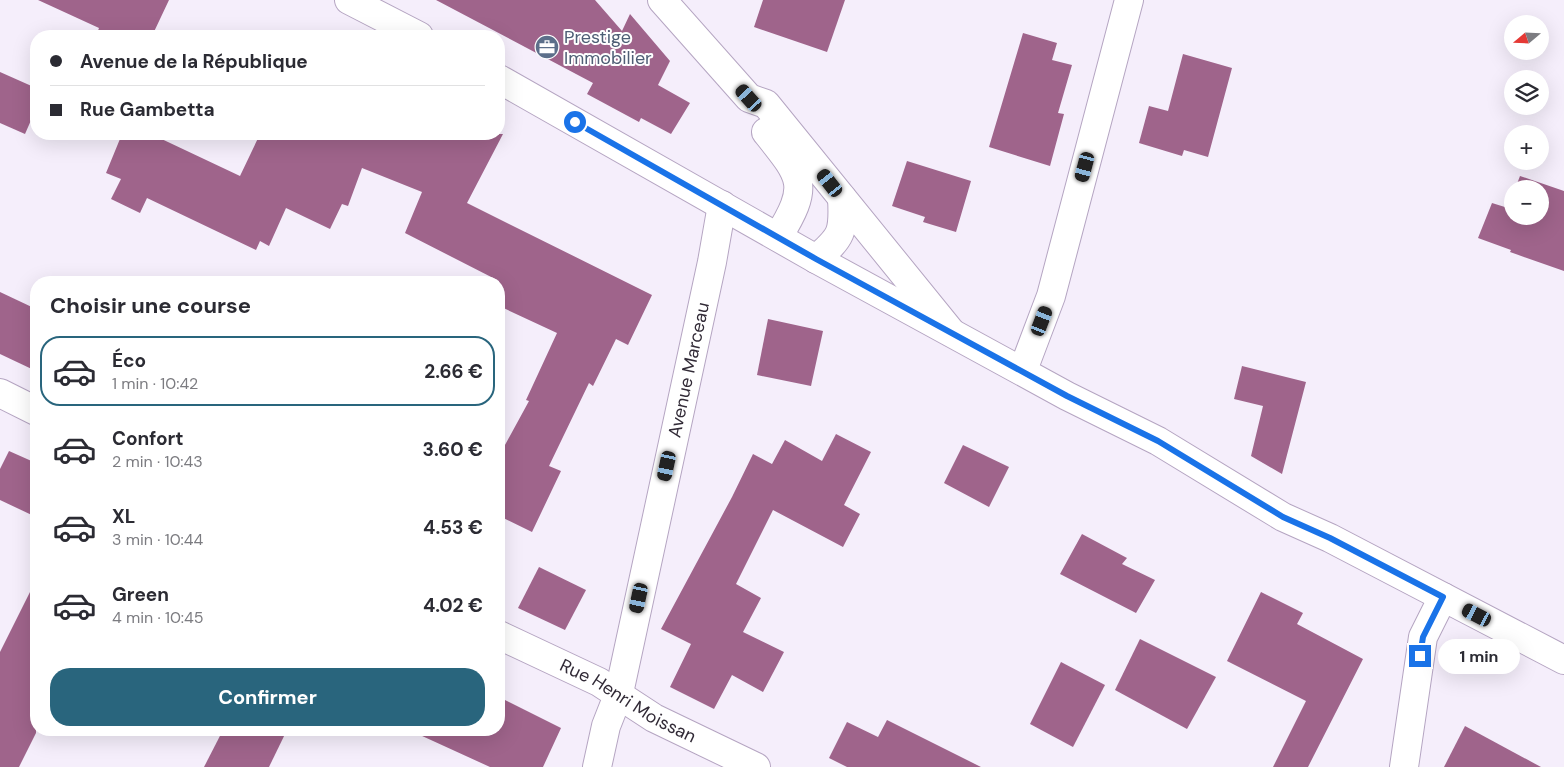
<!DOCTYPE html>
<html lang="fr">
<meta charset="utf-8">
<style>
body{margin:0;font-family:"DM Sans",sans-serif;background:#f2f2f3;color:#2b2b33;height:100vh;display:flex;flex-direction:column;font-size:19px;white-space:nowrap}
*{box-sizing:border-box;margin:0}
p{font-size:16px;color:#7c7c81}
.icon{flex:none;width:28px;height:28px;fill:none;stroke:currentColor;stroke-width:2;stroke-linecap:round;stroke-linejoin:round}
.map{position:relative;flex:1;overflow:hidden}
.details{position:absolute;left:30px;top:276px;width:475px;height:460px;display:flex;flex-direction:column;background:#fff;border-radius:20px;box-shadow:0 5px 20px #0002}
.details>*{flex:none}
.guide{position:absolute;left:30px;top:30px;width:475px;height:110px;border-radius:20px;box-shadow:0 5px 20px #0002;display:grid;align-content:center;height:110px;padding:0 20px;background:#fff}
.needle{width:32px;rotate:251deg}
.controls{position:absolute;left:1504px;top:15px;display:grid;gap:10px}
.controls a{display:grid;place-items:center;width:45px;height:45px;border-radius:50%;background:#fff;box-shadow:0 5px 20px #0002;font-size:25px}
.end{position:absolute;width:22px;height:22px;margin:-11px;border:6px solid #1a73e8;background:#fff;box-shadow:0 0 0 2px #fff}
.from{border-radius:50%}
.bubble{position:absolute;height:35px;border-radius:18px;background:#fff;box-shadow:0 5px 20px #0002;font-size:16px;font-weight:700;line-height:35px;text-align:center}
.car{position:absolute;width:15px;height:30px;margin:-15px -8px;border-radius:6px;box-shadow:0 0 4px 1px #0007;background:linear-gradient(#222 24%,#8ab4d8 0 40%,#222 0 76%,#8ab4d8 0 86%,#222 0)}
.guide b{display:flex;align-items:center;gap:18px;height:48px;font-size:19px}
.guide b+b{border-top:1px solid #e1e1e2}
.guide i{width:12px;height:12px;background:#2b2b33}
ul{padding:0;list-style:none}
li{display:flex;align-items:center;gap:15px;height:70px;margin:0 10px 8px;padding:0 10px;border:2px solid transparent;border-radius:20px}
li div{flex:1}
li b{display:block;font-size:19px}
li em{font-style:normal;font-weight:700}
li.selected{border-color:#29657d}
li>.icon{width:45px;height:45px;stroke-width:1.5}
h2{padding:0 20px;font-size:22px;line-height:60px}
.action{display:flex;gap:10px;margin-top:auto;padding:10px 20px}
.action a{flex:1;height:58px;border-radius:20px;background:#29657d;color:#fff;font-size:20px;font-weight:700;line-height:58px;text-align:center}
.map>svg:first-child{display:block}
.building{fill:#9f648b}
.lines{fill:none;stroke-linecap:round;stroke-linejoin:round}
.minor-casing{stroke:#b5a5c2;stroke-width:30}
.major-casing{stroke:#b5a5c2;stroke-width:30}
.minor{stroke:#fff;stroke-width:28}
.major{stroke:#fff;stroke-width:28}
.route{stroke:#1a73e8;stroke-width:6}
.labels{text-anchor:middle;stroke-width:4;stroke-linejoin:round;paint-order:stroke}
.service-label{font-size:18px;fill:#4e5e75;stroke:#fff;text-anchor:start}
.street-label{font-size:18px;fill:#322b37;stroke:#fff}
</style>
<div class="map">
<svg width="1564" height="767" viewBox="0 0 1564 767">
<rect width="100%" height="100%" fill="#f5eefb"/>
<g class="building">
<path d="M38,0H169L152,36H96L99,28Z"/>
<path d="M436,0H595L622,31L630,14L670,61L658,85L690,103L671,134L641,118L639,122L587,94L593,83Z"/>
<path d="M763,0H845L827,52L754,27Z"/>
<path d="M1023,33L1057,43L1052,60L1072,65L1058,113L1064,114L1050,166L989,147Z"/>
<path d="M1183,54L1232,68L1208,157L1184,150L1182,156L1139,143L1149,106L1168,111Z"/>
<path d="M0,72L36,88V109L25,134L0,123Z"/>
<path d="M122,134H151L240,176L260,134H503L467,203L652,295L628,345L616,339L593,386L589,383L549,466L561,471L532,532L499,516V456L529,401L526,400L557,333L499,306V281L405,233L422,192L362,168L348,206L342,204L330,229L286,208L269,246L260,241L256,250L147,198L140,213L111,199L121,179L106,173Z"/>
<path d="M907,161L971,181L956,232L923,222L925,217L892,206Z"/>
<path d="M1520,176L1564,191V271L1510,252L1511,250L1478,238L1492,203L1508,208L1512,195V216H1540V189H1515Z"/>
<path d="M0,292L36,309V371L0,354Z"/>
<path d="M768,319L823,331L811,386L757,375Z"/>
<path d="M1242,366L1306,382L1282,474L1251,456L1263,406L1234,399Z"/>
<path d="M836,434L871,452L844,505L860,514L843,547L773,510L736,584L761,598L743,632L784,652L763,692L732,675L714,709L670,687L691,644L661,629L732,497L753,454L772,464L785,440L822,461Z"/>
<path d="M963,445L1009,467L989,507L944,483Z"/>
<path d="M9,451L36,463V517L0,500V469Z"/>
<path d="M1082,534L1127,558L1122,564L1155,580L1136,613L1060,574Z"/>
<path d="M539,567L586,590L565,630L518,608Z"/>
<path d="M36,580V733L19,767H0V652Z"/>
<path d="M1261,592L1303,613L1297,624L1363,659L1308,767H1273L1306,701L1227,661Z"/>
<path d="M1140,639L1216,677L1187,729L1115,690Z"/>
<path d="M1061,662L1105,685L1073,747L1030,724Z"/>
<path d="M499,697L561,728L543,767H490L409,730H499Z"/>
<path d="M887,720L981,767H847L829,758L847,722L878,737Z"/>
<path d="M1465,726L1541,767H1444Z"/>
<path d="M223,730H287L269,767H204Z"/>
</g>
<g class="lines">
<g class="minor-casing">
<g id="minor">
<path d="M662,0L749,98L766,104L951,332"/>
<path d="M766,132C803,178 810,185 778,237"/>
<path d="M816,259C842,237 844,232 842,198"/>
<path d="M1023,370L1051,296L1129,0"/>
<path d="M0,393L36,411"/>
<path id="s1" d="M499,635L599,682L654,718L756,767"/>
<path id="s2" d="M597,767L606,726L619,693L712,262L722,205"/>
<path d="M1404,767L1423,637L1443,597"/>
</g>
</g>
<g class="major-casing">
<g id="major">
<path d="M349,0L419,36"/>
<path d="M499,79L816,259L1067,396L1158,441L1283,517L1330,538L1564,660"/>
</g>
</g>
<use href="#minor" class="minor"/>
<use href="#major" class="major"/>
</g>
<g class="lines">
<path class="route" d="M575,122L816,259L1067,396L1158,441L1283,517L1330,538L1443,597L1423,637L1420,656"/>
</g>
<defs>
<g id="office-disc" transform="scale(1.25)"><circle r="9.5" fill="#5c6f8a" stroke="#fff"/><path d="M-6-3h4V-5.5h4V-3h4V5H-6ZM-1-4.5V-3h2v-1.5ZM-6 0V1H6V0Z" fill="#fff"/></g>
</defs>
<g fill-rule="evenodd">
<use href="#office-disc" x="547" y="47"/>
</g>
<g class="labels">
<g class="service-label">
<text x="564" y="43">Prestige<tspan x="564" dy="21">Immobilier</tspan></text>
</g>
<g class="street-label">
<text dy="6" stroke="none"><textPath href="#s2" startOffset="408">Avenue Marceau</textPath></text>
<text dy="6" stroke="none"><textPath href="#s1" startOffset="145">Rue Henri Moissan</textPath></text>
</g>
</g>
</svg>
<div class="controls">
<a><svg class="needle" viewBox="-14 -14 28 28"><path d="M0-13l5 13h-10z" fill="#e53935"/><path d="M0 13l5-13h-10z" fill="#7c7c81"/></svg></a>
<a><svg class="icon" aria-label="layers" viewBox="0 0 24 24"><path d="M12 4l9 5-9 5-9-5zM3 14l9 5 9-5"/></svg></a>
<a>+</a>
<a>−</a>
</div>
<i class="end from" style="left:575px;top:122px"></i>
<i class="end" style="left:1420px;top:656px"></i>
<div class="bubble" style="left:1438px;top:639px;width:82px">1 min</div>
<i class="car" style="left:749px;top:98px;rotate:318deg"></i>
<i class="car" style="left:1085px;top:167px;rotate:195deg"></i>
<i class="car" style="left:830px;top:183px;rotate:322deg"></i>
<i class="car" style="left:1042px;top:321px;rotate:21deg"></i>
<i class="car" style="left:667px;top:466px;rotate:192deg"></i>
<i class="car" style="left:639px;top:598px;rotate:192deg"></i>
<i class="car" style="left:1477px;top:615px;rotate:297deg"></i>
<div class="guide">
<b><i class="from"></i>Avenue de la République</b>
<b><i></i>Rue Gambetta</b>
</div>
<section class="details">
<h2>Choisir une course</h2>
<ul>
<li class="selected"><svg class="icon" aria-label="car" viewBox="0 0 24 24"><path d="M5 17H2v-5l4-1 3-4h7l3 4 3 1v5h-3M9 17h6M6 11h13"/><circle cx="7" cy="17" r="2"/><circle cx="17" cy="17" r="2"/></svg><div><b>Éco</b><p>1 min · 10:42</p></div><em>2.66 €</em></li>
<li><svg class="icon" aria-label="car" viewBox="0 0 24 24"><path d="M5 17H2v-5l4-1 3-4h7l3 4 3 1v5h-3M9 17h6M6 11h13"/><circle cx="7" cy="17" r="2"/><circle cx="17" cy="17" r="2"/></svg><div><b>Confort</b><p>2 min · 10:43</p></div><em>3.60 €</em></li>
<li><svg class="icon" aria-label="car" viewBox="0 0 24 24"><path d="M5 17H2v-5l4-1 3-4h7l3 4 3 1v5h-3M9 17h6M6 11h13"/><circle cx="7" cy="17" r="2"/><circle cx="17" cy="17" r="2"/></svg><div><b>XL</b><p>3 min · 10:44</p></div><em>4.53 €</em></li>
<li><svg class="icon" aria-label="car" viewBox="0 0 24 24"><path d="M5 17H2v-5l4-1 3-4h7l3 4 3 1v5h-3M9 17h6M6 11h13"/><circle cx="7" cy="17" r="2"/><circle cx="17" cy="17" r="2"/></svg><div><b>Green</b><p>4 min · 10:45</p></div><em>4.02 €</em></li>
</ul>
<div class="action"><a>Confirmer</a></div>
</section>
</div>
